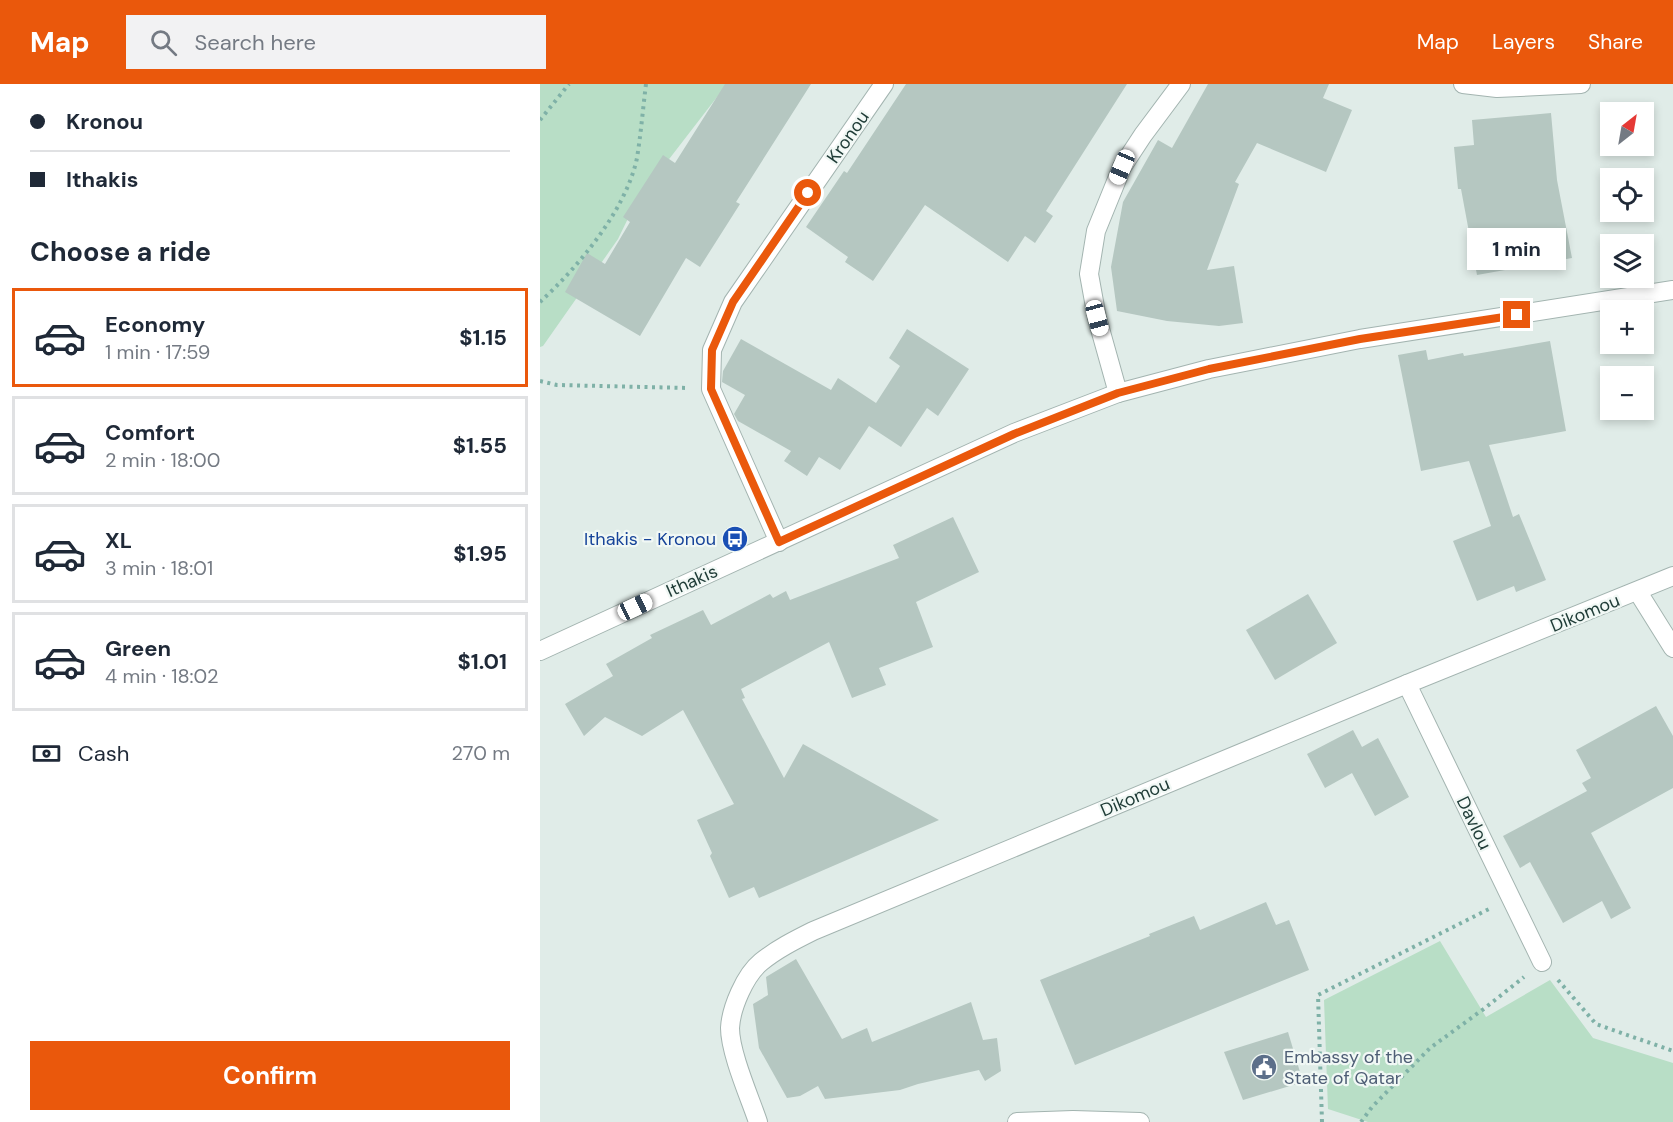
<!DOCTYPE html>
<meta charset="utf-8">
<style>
body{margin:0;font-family:"DM Sans",sans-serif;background:#f2f2f3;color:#1f2937;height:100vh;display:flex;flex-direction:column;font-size:22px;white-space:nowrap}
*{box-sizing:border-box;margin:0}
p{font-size:20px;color:#747a83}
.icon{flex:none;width:33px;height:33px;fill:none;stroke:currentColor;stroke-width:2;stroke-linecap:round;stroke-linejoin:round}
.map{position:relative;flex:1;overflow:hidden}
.sheet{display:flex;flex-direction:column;background:#fff;width:540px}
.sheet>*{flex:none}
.banner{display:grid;align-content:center;height:132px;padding:0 30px;background:#fff}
.needle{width:39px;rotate:31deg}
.fabs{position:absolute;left:1060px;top:18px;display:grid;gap:12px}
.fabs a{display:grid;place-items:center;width:54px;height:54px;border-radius:0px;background:#fff;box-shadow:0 3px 9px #0003;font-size:30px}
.end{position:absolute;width:27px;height:27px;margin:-14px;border:8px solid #ea580c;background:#fff;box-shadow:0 0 0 3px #fff}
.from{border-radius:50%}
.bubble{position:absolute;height:42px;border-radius:0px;background:#fff;box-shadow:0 3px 9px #0003;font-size:20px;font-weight:700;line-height:42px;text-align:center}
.car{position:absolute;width:18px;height:36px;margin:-18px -9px;border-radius:8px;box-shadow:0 0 4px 2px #0007;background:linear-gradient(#fff 24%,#345 0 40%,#fff 0 76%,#345 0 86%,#fff 0)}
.banner b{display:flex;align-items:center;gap:21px;height:57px;font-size:22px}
.banner b+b{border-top:2px solid #e0e1e3}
.banner i{width:15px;height:15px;background:#1f2937}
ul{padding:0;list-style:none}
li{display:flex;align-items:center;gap:18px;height:99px;margin:0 12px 9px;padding:0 18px;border:3px solid #e0e1e3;border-radius:0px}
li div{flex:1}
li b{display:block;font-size:22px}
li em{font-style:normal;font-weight:700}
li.current{border-color:#ea580c}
li>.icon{width:54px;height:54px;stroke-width:1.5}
h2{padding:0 30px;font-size:27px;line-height:72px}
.pay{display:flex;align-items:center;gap:15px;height:66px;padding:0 30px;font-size:22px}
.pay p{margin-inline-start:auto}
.primary-button{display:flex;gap:12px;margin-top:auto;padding:12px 30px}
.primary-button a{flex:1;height:69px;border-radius:0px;background:#ea580c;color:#fff;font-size:24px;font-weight:700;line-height:69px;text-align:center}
header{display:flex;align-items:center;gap:36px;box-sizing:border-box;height:84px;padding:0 30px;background:#ea580c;color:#fff}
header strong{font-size:28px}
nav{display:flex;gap:33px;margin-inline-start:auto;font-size:21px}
.search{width:420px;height:54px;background:#f2f2f3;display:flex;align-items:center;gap:15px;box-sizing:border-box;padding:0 21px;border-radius:0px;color:#747a83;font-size:22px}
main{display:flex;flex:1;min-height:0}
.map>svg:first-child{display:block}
.green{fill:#b8dec6}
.building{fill:#b5c7c1}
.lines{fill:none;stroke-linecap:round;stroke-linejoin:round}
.street-casing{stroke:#a3b4b0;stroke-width:20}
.path{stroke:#7fb1a7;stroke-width:4;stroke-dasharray:3 4.5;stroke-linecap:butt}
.street{stroke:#fff;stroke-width:18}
.route{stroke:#ea580c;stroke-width:8}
.labels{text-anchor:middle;stroke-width:4.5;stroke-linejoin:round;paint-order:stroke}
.street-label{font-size:18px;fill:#203d38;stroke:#f1f8f5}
.transit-label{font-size:18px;fill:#164399;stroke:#f1f8f5;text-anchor:end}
.service-label{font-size:18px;fill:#4e5e75;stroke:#f1f8f5;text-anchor:start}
</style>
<header>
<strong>Map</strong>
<div class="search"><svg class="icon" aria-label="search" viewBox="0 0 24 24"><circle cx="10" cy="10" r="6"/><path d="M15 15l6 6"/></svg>Search here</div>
<nav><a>Map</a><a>Layers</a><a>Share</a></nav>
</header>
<main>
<section class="sheet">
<div class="banner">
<b><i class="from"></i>Kronou</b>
<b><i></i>Ithakis</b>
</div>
<h2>Choose a ride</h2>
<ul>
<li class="current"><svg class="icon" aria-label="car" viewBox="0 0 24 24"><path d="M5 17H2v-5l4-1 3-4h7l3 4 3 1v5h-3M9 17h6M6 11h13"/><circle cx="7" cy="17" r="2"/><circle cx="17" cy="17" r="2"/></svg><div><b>Economy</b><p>1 min · 17:59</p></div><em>$1.15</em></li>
<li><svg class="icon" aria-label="car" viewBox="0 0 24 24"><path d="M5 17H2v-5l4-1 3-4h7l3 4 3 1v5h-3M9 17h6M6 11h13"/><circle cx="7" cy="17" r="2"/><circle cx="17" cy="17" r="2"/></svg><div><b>Comfort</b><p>2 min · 18:00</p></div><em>$1.55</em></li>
<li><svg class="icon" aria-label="car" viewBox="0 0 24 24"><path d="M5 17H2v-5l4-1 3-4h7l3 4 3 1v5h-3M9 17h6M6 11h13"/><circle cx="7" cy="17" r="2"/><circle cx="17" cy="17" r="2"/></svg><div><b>XL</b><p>3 min · 18:01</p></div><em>$1.95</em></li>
<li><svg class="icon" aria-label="car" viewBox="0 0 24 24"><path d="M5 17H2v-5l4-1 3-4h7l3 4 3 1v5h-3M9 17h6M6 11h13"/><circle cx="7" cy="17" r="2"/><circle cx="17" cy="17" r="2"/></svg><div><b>Green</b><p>4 min · 18:02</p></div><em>$1.01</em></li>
</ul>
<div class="pay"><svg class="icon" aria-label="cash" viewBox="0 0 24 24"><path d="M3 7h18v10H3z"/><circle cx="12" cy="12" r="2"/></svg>Cash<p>270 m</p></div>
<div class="primary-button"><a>Confirm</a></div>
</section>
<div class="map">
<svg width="1133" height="1038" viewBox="0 0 1133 1038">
<rect width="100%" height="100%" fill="#e0ece8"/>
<g class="green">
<path d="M0,0H187L96,118L78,155L3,262L0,263Z"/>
<path d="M900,857L946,933L1010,896L1053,954L1133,979V1038H828L788,1025L784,916Z"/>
</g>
<g class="building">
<path d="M185,0H271L196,118L200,120L160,183L146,174L100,252L25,208L47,169L65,180L90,138L83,133L123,71L135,79Z"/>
<path d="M366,0H587L506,127L513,132L495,159L485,152L468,178L385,121L333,197L305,178L308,173L266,143L304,87L307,89Z"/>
<path d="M668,0H789L783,14L812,26L786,88L717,59L695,98L699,100L667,186L694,182L703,239L679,242L627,237L577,227L571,183L583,118L618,56L632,64Z"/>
<path d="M1011,29L1017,96L1032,174L937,191L921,105H918L914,63L934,61L932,36Z"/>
<path d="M367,245L429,285L398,332L387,324L361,363L329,342L300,386L279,373L267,392L244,377L251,367L198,337L194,330L205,311L182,298L183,287L201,255L291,306L298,294L336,319L360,282L349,274Z"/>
<path d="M1010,257L1026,347L949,361L973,433L979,430L1006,496L976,508L974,502L937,517L913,457L951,442L929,377L881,387L858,271L886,266L888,276L923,269L924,272Z"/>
<path d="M413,433L439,488L376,518L393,563L339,584L346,601L312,614L289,558L201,605L205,614L202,615L244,694L263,660L399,736L219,814L214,803L189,814L170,772L172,769L157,736L194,720L143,626L102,652L65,633L44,652L25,620L73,592L66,580L112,554L110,551L163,526L171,541L230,510L233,514L246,507L250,516L359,474L353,461Z"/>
<path d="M768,510L797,559L735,596L706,546Z"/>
<path d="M1116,622L1133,652V704L1051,749L1091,824L1071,835L1062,817L1023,839L990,778L980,784L963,752L1047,707L1042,699L1051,694L1036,666Z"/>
<path d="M813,646L822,663L838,654L869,713L835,732L812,689L785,704L767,670Z"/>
<path d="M726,818L736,841L749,836L769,886L535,981L500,896L610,852L609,850L654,832L660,846Z"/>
<path d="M256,875L302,955L327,944L332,958L431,918L443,956L457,954L461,987L445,997L439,986L378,1000L360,1006L285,1015L278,1002L260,1012L247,1014L219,964L213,920L228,911L226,893Z"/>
<path d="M748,948L763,998L703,1016L684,968Z"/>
</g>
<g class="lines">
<g class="street-casing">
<g id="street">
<path d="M923,0L957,4L1041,0"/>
<path d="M578,309L557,234L549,190L556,147L582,83L603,51L641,0"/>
<path d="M239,458L171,305L172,266L193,218L344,0"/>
<path d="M1098,508L1133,564"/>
<path d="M0,567L474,349L578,309L669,285L820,255L1133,206"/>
<path d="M867,600L1002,878"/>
<path d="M218,1038C210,1014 190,969 190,944C191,924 205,891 221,878C237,865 255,856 273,847L867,600L1133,492"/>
<path d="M477,1038L533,1036L600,1038"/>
</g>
</g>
<g class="path">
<path d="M0,36L29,0"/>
<path d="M0,218C39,182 86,126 97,74C101,49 103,24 106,0"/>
<path d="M0,297L17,301L149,304"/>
<path d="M1018,896L1056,940L1133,967"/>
<path d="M782,1038L778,911L951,824"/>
<path d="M821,1038L832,1023L890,964L945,924L984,893"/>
</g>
<use href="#street" class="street"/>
</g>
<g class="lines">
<path class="route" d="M268,109L193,218L172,266L171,305L239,458L474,350L578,309L669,285L820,255L977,231"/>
</g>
<defs>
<g id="bus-disc" transform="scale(1.35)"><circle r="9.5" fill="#1a4fb4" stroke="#f1f8f5"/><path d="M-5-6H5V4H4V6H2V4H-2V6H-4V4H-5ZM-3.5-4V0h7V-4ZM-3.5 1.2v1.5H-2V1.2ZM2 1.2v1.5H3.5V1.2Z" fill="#fff"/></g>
<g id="civic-disc" transform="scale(1.35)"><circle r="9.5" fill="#5c6f8a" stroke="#f1f8f5"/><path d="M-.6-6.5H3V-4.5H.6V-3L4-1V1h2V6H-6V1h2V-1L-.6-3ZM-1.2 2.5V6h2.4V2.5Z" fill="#fff"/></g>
</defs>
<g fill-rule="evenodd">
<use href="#bus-disc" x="195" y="455"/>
<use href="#civic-disc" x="724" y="983"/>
</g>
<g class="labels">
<g class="street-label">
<text transform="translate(308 53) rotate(-55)" y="6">Kronou</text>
<text transform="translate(152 497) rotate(-24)" y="6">Ithakis</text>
<text transform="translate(1045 529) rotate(-22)" y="6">Dikomou</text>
<text transform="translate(595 713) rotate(-23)" y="6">Dikomou</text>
<text transform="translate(934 739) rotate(64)" y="6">Davlou</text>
</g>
<g class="transit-label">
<text x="176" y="461">Ithakis - Kronou</text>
</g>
<g class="service-label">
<text x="744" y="979">Embassy of the<tspan x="744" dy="21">State of Qatar</tspan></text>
</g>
</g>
</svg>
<div class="fabs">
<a><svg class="needle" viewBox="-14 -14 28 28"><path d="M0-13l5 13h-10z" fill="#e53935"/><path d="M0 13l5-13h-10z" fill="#747a83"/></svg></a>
<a><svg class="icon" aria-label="locate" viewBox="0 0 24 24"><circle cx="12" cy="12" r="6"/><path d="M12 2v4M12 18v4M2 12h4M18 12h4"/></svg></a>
<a><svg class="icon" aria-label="layers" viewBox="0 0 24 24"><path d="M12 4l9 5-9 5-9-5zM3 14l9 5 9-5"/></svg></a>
<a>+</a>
<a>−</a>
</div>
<i class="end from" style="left:268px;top:109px"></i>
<i class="end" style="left:977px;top:231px"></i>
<div class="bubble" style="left:927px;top:144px;width:99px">1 min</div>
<i class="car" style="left:582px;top:83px;rotate:203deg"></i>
<i class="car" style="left:557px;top:234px;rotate:165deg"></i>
<i class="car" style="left:95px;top:523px;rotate:65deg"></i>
</div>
</main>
